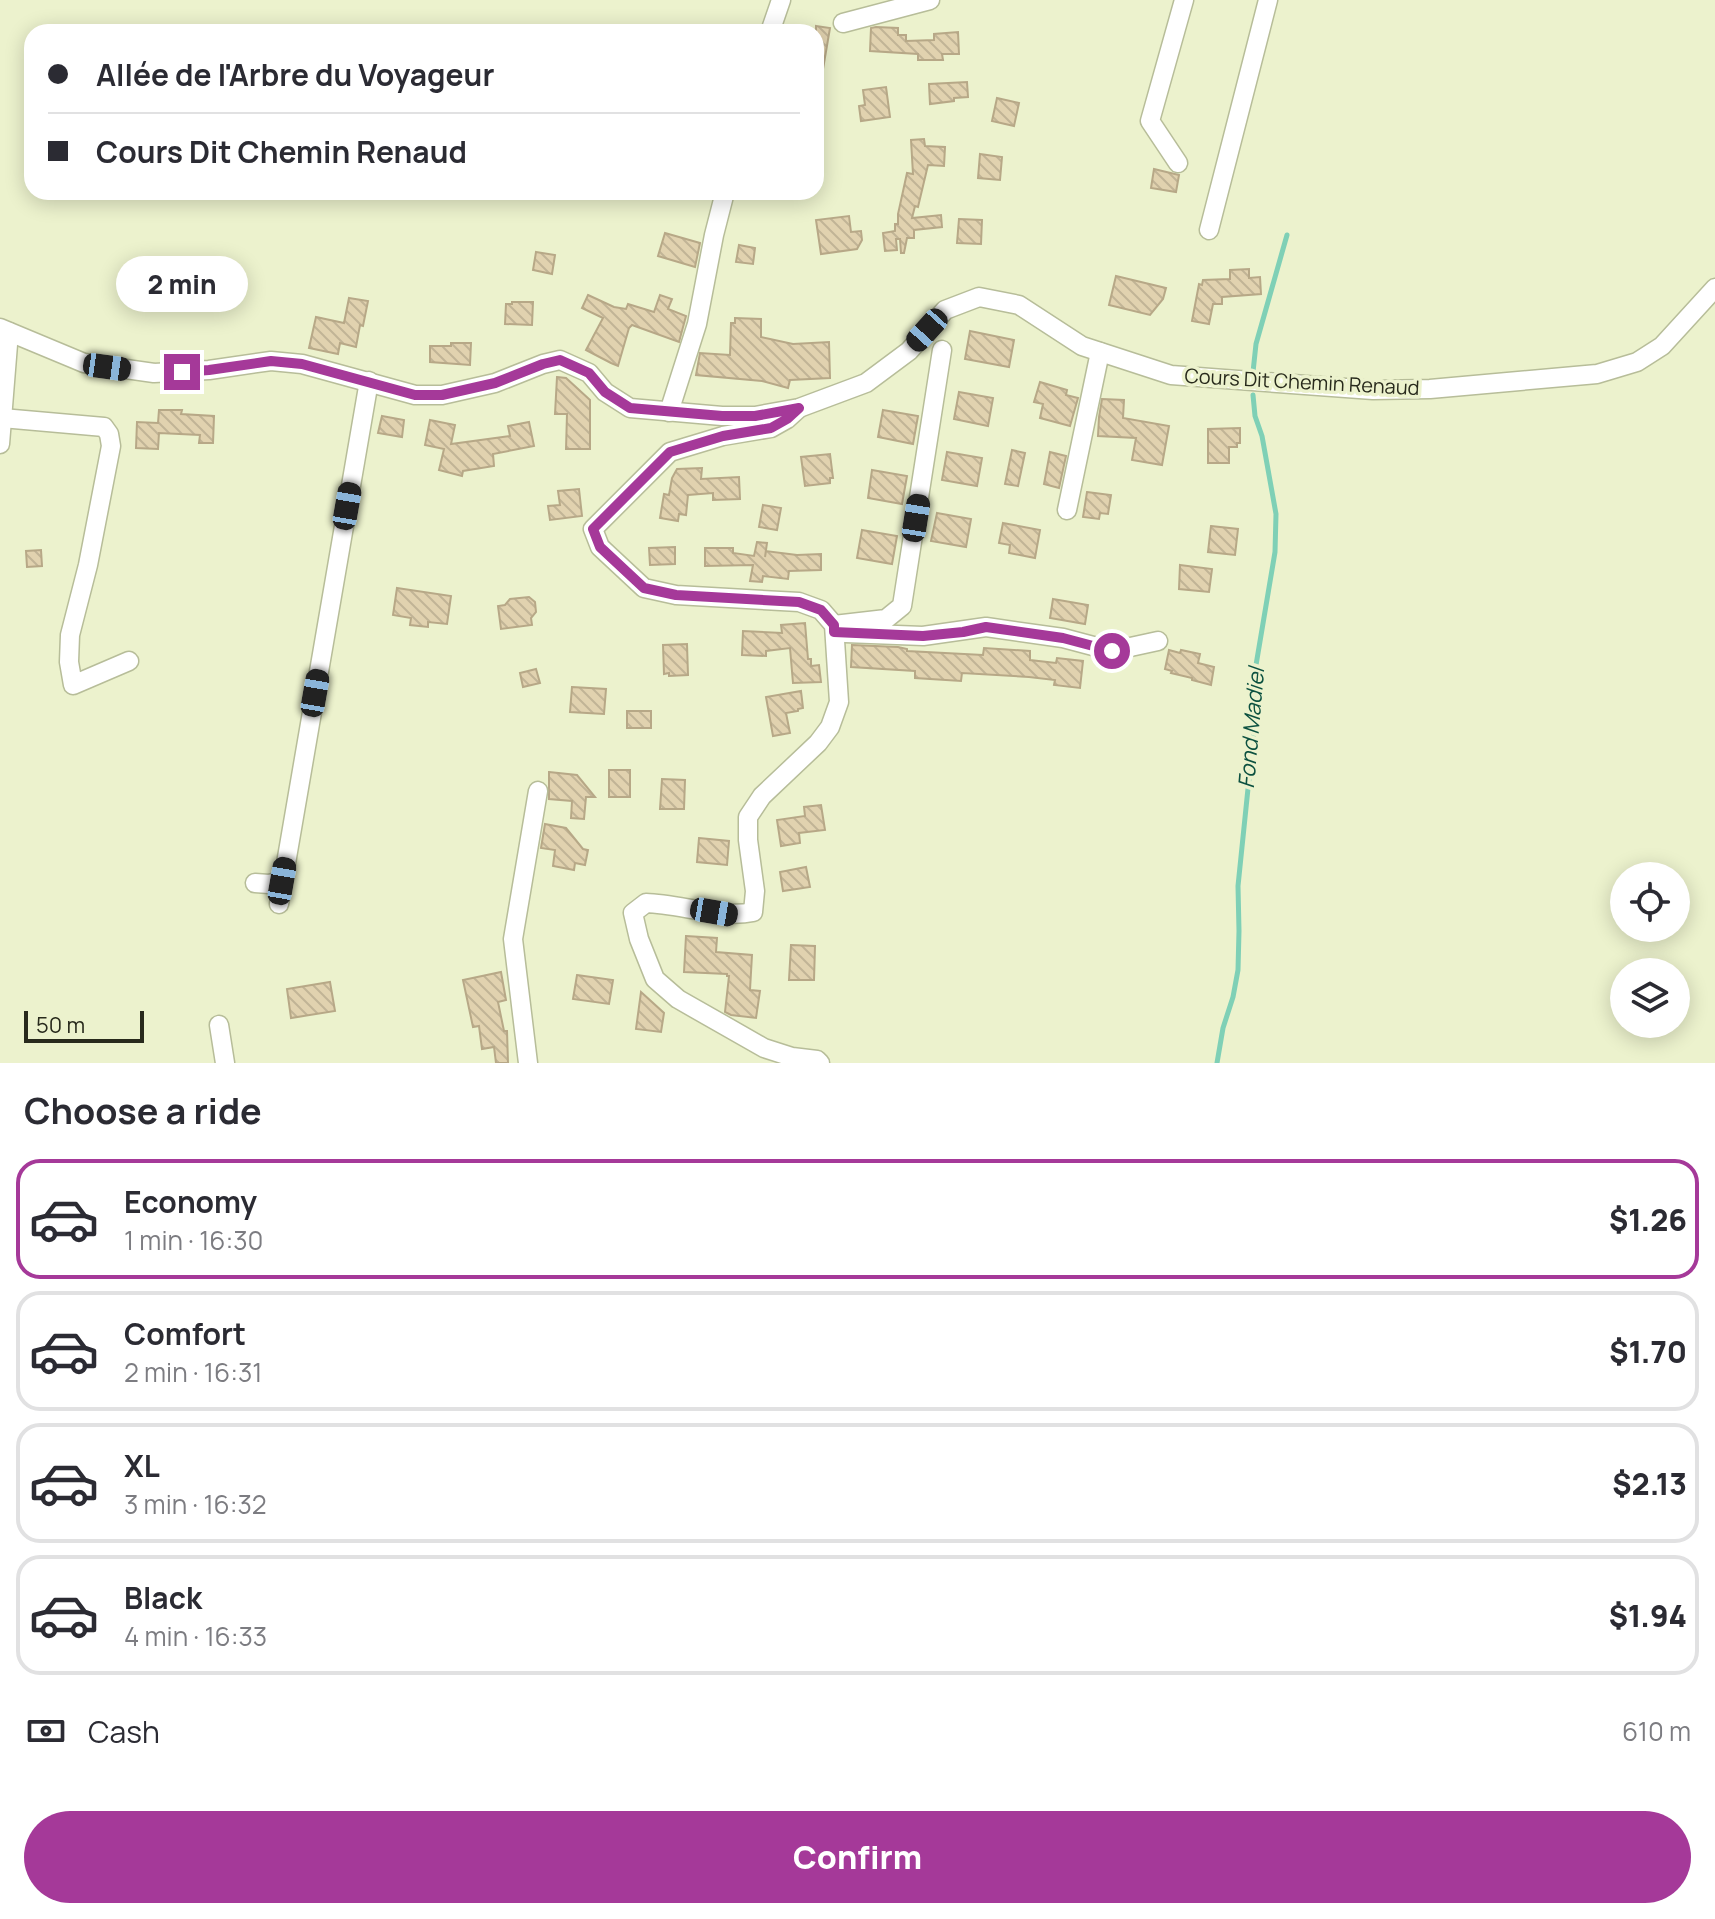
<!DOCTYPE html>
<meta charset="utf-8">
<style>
body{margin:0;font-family:Manrope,sans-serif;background:#f7f7f7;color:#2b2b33;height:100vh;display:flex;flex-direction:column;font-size:30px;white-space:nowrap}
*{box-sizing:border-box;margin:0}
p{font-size:26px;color:#7c7c81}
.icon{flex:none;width:44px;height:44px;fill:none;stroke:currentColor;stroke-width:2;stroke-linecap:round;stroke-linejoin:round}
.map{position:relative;height:1063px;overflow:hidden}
.side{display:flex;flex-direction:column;background:#fff;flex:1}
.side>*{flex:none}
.top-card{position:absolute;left:24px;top:24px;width:800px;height:176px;border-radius:24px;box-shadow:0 4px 20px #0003;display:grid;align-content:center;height:176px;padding:0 24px;background:#fff}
.tools{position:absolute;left:1610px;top:862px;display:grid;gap:16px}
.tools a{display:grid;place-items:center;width:80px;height:80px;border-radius:50%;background:#fff;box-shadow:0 4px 20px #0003;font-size:40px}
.scale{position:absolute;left:24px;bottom:20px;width:120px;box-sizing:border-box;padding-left:8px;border:4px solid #282a1c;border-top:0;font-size:22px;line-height:28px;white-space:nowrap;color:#282a1c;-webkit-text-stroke:6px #ecf2cd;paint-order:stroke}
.end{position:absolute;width:36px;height:36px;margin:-18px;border:10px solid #a53999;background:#fff;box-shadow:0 0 0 4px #fff}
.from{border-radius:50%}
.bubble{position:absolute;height:56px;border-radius:28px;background:#fff;box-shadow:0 4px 20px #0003;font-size:26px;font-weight:800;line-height:56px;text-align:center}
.car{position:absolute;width:24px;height:48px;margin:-24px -12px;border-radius:10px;box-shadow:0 0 6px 2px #0007;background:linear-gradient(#222 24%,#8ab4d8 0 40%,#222 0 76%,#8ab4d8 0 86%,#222 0)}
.top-card b{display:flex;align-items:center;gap:28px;height:76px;font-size:30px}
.top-card b+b{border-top:2px solid #e1e1e2}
.top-card i{width:20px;height:20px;background:#2b2b33}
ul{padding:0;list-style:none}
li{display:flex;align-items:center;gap:24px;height:120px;margin:0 16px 12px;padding:0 8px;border:4px solid #e1e1e2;border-radius:24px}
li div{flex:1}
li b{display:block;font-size:30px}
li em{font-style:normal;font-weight:800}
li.on{border-color:#a53999}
li>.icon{width:72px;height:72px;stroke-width:1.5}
h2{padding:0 24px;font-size:36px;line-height:96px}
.pay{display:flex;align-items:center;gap:20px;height:88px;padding:0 24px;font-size:30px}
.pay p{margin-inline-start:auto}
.cta{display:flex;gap:16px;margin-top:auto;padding:16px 24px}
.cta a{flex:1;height:92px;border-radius:48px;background:#a53999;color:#fff;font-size:32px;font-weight:800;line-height:92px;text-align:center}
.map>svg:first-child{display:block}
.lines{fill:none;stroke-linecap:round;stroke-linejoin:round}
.stream{stroke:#7fd0b6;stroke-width:5}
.building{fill:url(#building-back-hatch);stroke:#b7a887;stroke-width:2}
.minor-casing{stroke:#b7bd99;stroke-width:21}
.minor{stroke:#fff;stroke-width:18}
.route{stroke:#a53999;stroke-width:10}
.labels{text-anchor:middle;stroke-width:7;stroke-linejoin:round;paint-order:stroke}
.street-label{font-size:20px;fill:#282a1c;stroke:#ecf2cd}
.water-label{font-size:22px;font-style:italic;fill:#0c5140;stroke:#ecf2cd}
</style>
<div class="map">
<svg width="1715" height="1063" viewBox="0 0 1715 1063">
<defs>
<pattern id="building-back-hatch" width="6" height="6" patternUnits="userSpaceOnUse" patternTransform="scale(2)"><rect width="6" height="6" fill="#e1d2af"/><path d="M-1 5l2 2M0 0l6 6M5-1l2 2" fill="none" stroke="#c1b496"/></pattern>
</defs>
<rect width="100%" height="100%" fill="#ecf2cd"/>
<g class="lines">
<g class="stream">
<path d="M1253,372L1256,344L1287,235"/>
<path d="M1217,1063L1223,1028L1233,997L1238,970L1239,931L1238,886L1254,730V677L1275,552L1276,514L1262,436L1255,416L1253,395"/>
</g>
</g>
<g class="building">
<path d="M816,26L830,28L823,69H816Z"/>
<path d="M876,27L898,28V35H906V41L934,40V34L958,32L959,54H942L943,60H918V54L870,51L871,28Z"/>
<path d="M967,82L968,97L954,98V101L930,104L929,84Z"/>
<path d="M886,87L890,117L861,121L859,106L865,105L863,90Z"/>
<path d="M997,98L1019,103L1014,126L992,121Z"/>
<path d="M924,139L925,146L945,147L944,166L928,165L918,207L915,206L912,218L941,215L942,227L914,230V238H907L904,253H901L900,239H896L897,250L885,251L883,233L895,231V224H898V214L907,173L913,174L911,140Z"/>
<path d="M980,154L1002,157L1000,180L978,178Z"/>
<path d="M1154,169L1179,175L1176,192L1151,188Z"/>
<path d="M849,216L851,232L861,231L862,240L857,249L821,254L816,220Z"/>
<path d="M959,219L982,220L981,244L957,243Z"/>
<path d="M665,233L700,243L695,267L658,256Z"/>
<path d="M739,245L755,248L753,264L736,262Z"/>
<path d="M536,252L555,255L552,274L533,270Z"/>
<path d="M1249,269V278L1260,277L1261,294L1222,297V304H1213L1209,324L1192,321L1199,284L1202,285L1203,280L1230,279V270Z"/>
<path d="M1116,276L1166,288L1163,299L1150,315L1109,305Z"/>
<path d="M588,295L614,307L626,309L628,304L654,312L660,295L672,299L668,309L686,316L679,342L632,325L629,328L618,366L611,363L586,350L603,318L582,308Z"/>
<path d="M349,298L368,301L363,326L360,325L356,347L340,343L338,354L309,348L316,317L344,323Z"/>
<path d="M512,302H533L532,325L505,324L506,304H512Z"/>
<path d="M735,318L761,319V337L793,344L829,342L830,378L790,380L788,388L762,381L696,375L700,353L730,355L731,323H735Z"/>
<path d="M970,331L1014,340L1009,367L965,359Z"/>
<path d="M451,343H471L470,365L430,362V346H451Z"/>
<path d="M557,377L566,378L590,400V449H566L567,414H555Z"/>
<path d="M1040,382L1067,390L1066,395L1078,398L1070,426L1040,418L1043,404L1034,402Z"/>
<path d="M959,392L993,398L988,426L954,419Z"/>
<path d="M1102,399L1124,400L1123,418L1169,426L1162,465L1132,460L1136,438L1098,436L1099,417Z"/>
<path d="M159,410H182L181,414L214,416L213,443H199L200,435L159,433L158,449L136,448L137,422L158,423Z"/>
<path d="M883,410L918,416L913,444L878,437Z"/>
<path d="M382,416L404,420L402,437L378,433Z"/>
<path d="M430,420L455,425L451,444L510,436L508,426L529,422L534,446L493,454L494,466L463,471L462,476L439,470L444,449L425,445Z"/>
<path d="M1240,428V443H1237V447H1229V463H1208V429Z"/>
<path d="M1012,450L1025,453L1018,486L1005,484Z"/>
<path d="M947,452L982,458L977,486L942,480Z"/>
<path d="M1050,452L1066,456L1059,488L1044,484Z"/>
<path d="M830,454L833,478H830V483L805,486L801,457Z"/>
<path d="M702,468L701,479L739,477L740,499L713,500V493L688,495L686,515L679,514L678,521L660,518L664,494L669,495L672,478L677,469Z"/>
<path d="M872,470L907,476L902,504L868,498Z"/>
<path d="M579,489L582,516L550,520L548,506L560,505L558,491Z"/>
<path d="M1087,492L1111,495L1108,514L1100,513L1099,519L1083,517Z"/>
<path d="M763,505L781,508L777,530L759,527Z"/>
<path d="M937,513L971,519L966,547L931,541Z"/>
<path d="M1003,523L1040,530L1035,558L1009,553L1010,545L999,543Z"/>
<path d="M1211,526L1238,529L1235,555L1208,552Z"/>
<path d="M862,530L897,536L892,564L857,558Z"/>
<path d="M757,542L767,543L765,557L766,551L797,555L821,554V570L789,571L788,579L763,576L762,582L750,581L753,565L705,566V548H733V553L754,556Z"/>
<path d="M675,547V564L650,565L649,548Z"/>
<path d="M41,550L42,566L27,567L26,551Z"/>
<path d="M1180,565L1212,569L1209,592L1179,589Z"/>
<path d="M397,588L451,596L447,624L428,622V627L410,625L411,618L393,615Z"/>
<path d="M529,597L535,602L536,612L531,618L532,625L501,629L498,606L505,605L510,599Z"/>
<path d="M1053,599L1088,605L1085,624L1050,618Z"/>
<path d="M805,623L808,659H811V666L819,665L821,682L793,683L790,648L766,651V656L742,655L743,631L782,633L781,625Z"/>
<path d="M687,644L688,675L669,676V673L664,674L663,645Z"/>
<path d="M852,645L898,647L907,649V651L983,655L984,648L1030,651V660L1056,663L1057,658L1083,661L1080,688L1054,685L1055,680L1029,677L962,673L961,681L915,678V671L851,667Z"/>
<path d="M1169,650L1180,653L1181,650L1200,654L1198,663L1214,667L1211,685L1192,680V678L1171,673L1172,671L1165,669Z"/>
<path d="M536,669L540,683L523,687L520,673Z"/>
<path d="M572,687L606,689L604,714L570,712Z"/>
<path d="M801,691L803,708L798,709V711L786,713L790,733L773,736L766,697Z"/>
<rect x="627" y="711" width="24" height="17"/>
<rect x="609" y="770" width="21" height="27"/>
<path d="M549,772L577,775L595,797H586L584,819L571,818L572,801L549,799Z"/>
<path d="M662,779L685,780L684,809H660Z"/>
<path d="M821,805L825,830L799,833L800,843L781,846L777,820L805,816L804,807Z"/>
<path d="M545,824L566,828L583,849L588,850L585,865L575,863L574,870L553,866L555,850L541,848Z"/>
<path d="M699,838L729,841L727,865L697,862Z"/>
<path d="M806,867L810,887L783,891L780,872Z"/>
<path d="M686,936L717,938L716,952L752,955L750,990L760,991L756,1018L731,1015L725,1012L729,976H727V974L684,972Z"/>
<path d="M791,945L815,946L814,980H789Z"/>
<path d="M501,972L506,1000L498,1002L504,1031H507L508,1063H496L494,1047L482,1049L479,1026L473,1027L463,980Z"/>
<path d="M577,975L613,980L609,1004L573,999Z"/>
<path d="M330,982L335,1011L291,1018L287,989Z"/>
<path d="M641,992L664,1013L661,1032L636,1029Z"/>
</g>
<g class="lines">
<g class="minor-casing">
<g id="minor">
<path d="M843,23L930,0"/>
<path d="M770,32L781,0"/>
<path d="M1178,163L1150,121L1184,0"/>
<path d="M1209,230L1268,0"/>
<path d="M0,328L84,363L154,373L209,370L271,361L302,364L415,395H442L495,383L543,364L560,360L589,373L605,392L630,408L722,416H755L799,408L866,383L909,351L945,310L979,297L1019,305L1082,346L1171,375L1373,390L1430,389L1597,374L1637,362L1662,346L1715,288"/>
<path d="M798,409L787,419L771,428L723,436L670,452L593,529L600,547L644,588L676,595L799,602L821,610L834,625L839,702L830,727L818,743L762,796L748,817V840L755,891L753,912C721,919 680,904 646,903L633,913L639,939L655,979L678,999L764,1048L792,1057L817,1060L820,1063"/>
<path d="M669,412L697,324L714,235L725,192"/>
<path d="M2,418L104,427L109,434L111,446L88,565L70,635L69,662L73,685L129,661"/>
<path d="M0,444L9,332"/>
<path d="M1067,510L1100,352"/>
<path d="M834,625L886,619L902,606L942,350"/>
<path d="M845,633L923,636L986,627L1063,638L1112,651L1158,641"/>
<path d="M255,883L269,884L282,881"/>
<path d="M279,904L369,381"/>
<path d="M219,1025L225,1063"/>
<path d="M528,1063L513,939L538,791"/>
</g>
</g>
<use href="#minor" class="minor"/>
</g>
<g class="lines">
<path class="route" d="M182,372L209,370L271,361L302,364L415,395H442L495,383L543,364L560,360L589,373L605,392L630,408L722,416H755L799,408L787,419L771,428L723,436L670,452L593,529L600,547L644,588L676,595L799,602L821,610L834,625V632L923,636L963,632L986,627L1063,638L1112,651"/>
</g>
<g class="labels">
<g class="street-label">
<text transform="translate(1302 382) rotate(3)" y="7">Cours Dit Chemin Renaud</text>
</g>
<g class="water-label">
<text transform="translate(1251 728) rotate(-85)" y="8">Fond Madiel</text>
</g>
</g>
</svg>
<div class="tools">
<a><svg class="icon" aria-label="locate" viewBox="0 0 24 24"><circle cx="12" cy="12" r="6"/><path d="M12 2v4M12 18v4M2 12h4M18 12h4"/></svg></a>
<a><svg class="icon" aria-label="layers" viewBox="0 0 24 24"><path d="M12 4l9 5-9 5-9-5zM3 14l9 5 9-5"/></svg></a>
</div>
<div class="scale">50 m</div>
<i class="end from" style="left:1112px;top:651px"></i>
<i class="end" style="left:182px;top:372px"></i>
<div class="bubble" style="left:116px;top:256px;width:132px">2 min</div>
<i class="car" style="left:927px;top:330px;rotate:222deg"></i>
<i class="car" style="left:107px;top:367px;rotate:98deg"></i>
<i class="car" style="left:347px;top:506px;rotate:10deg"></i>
<i class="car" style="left:916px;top:518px;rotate:9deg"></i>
<i class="car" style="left:315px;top:693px;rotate:10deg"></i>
<i class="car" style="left:282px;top:881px;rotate:10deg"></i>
<i class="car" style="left:714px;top:912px;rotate:100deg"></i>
<div class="top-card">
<b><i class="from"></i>Allée de l'Arbre du Voyageur</b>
<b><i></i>Cours Dit Chemin Renaud</b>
</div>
</div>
<section class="side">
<h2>Choose a ride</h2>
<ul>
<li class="on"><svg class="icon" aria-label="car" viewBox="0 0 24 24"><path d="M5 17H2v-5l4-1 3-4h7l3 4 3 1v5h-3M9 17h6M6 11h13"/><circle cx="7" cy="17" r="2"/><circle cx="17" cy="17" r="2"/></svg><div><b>Economy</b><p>1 min · 16:30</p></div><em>$1.26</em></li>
<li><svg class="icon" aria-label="car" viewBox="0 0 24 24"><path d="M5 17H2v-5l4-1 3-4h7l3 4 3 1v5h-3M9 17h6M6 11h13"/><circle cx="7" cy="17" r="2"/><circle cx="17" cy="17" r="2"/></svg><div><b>Comfort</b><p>2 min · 16:31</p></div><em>$1.70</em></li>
<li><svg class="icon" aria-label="car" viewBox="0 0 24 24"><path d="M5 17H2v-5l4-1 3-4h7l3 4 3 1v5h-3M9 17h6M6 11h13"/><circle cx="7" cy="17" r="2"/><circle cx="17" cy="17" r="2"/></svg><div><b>XL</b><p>3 min · 16:32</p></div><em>$2.13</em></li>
<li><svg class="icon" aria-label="car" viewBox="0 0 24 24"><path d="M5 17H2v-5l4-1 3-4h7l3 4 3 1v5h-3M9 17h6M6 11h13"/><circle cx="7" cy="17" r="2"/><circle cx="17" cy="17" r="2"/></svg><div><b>Black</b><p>4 min · 16:33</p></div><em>$1.94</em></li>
</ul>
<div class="pay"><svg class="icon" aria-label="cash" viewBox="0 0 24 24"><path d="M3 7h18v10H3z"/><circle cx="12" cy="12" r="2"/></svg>Cash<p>610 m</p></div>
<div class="cta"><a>Confirm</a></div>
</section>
